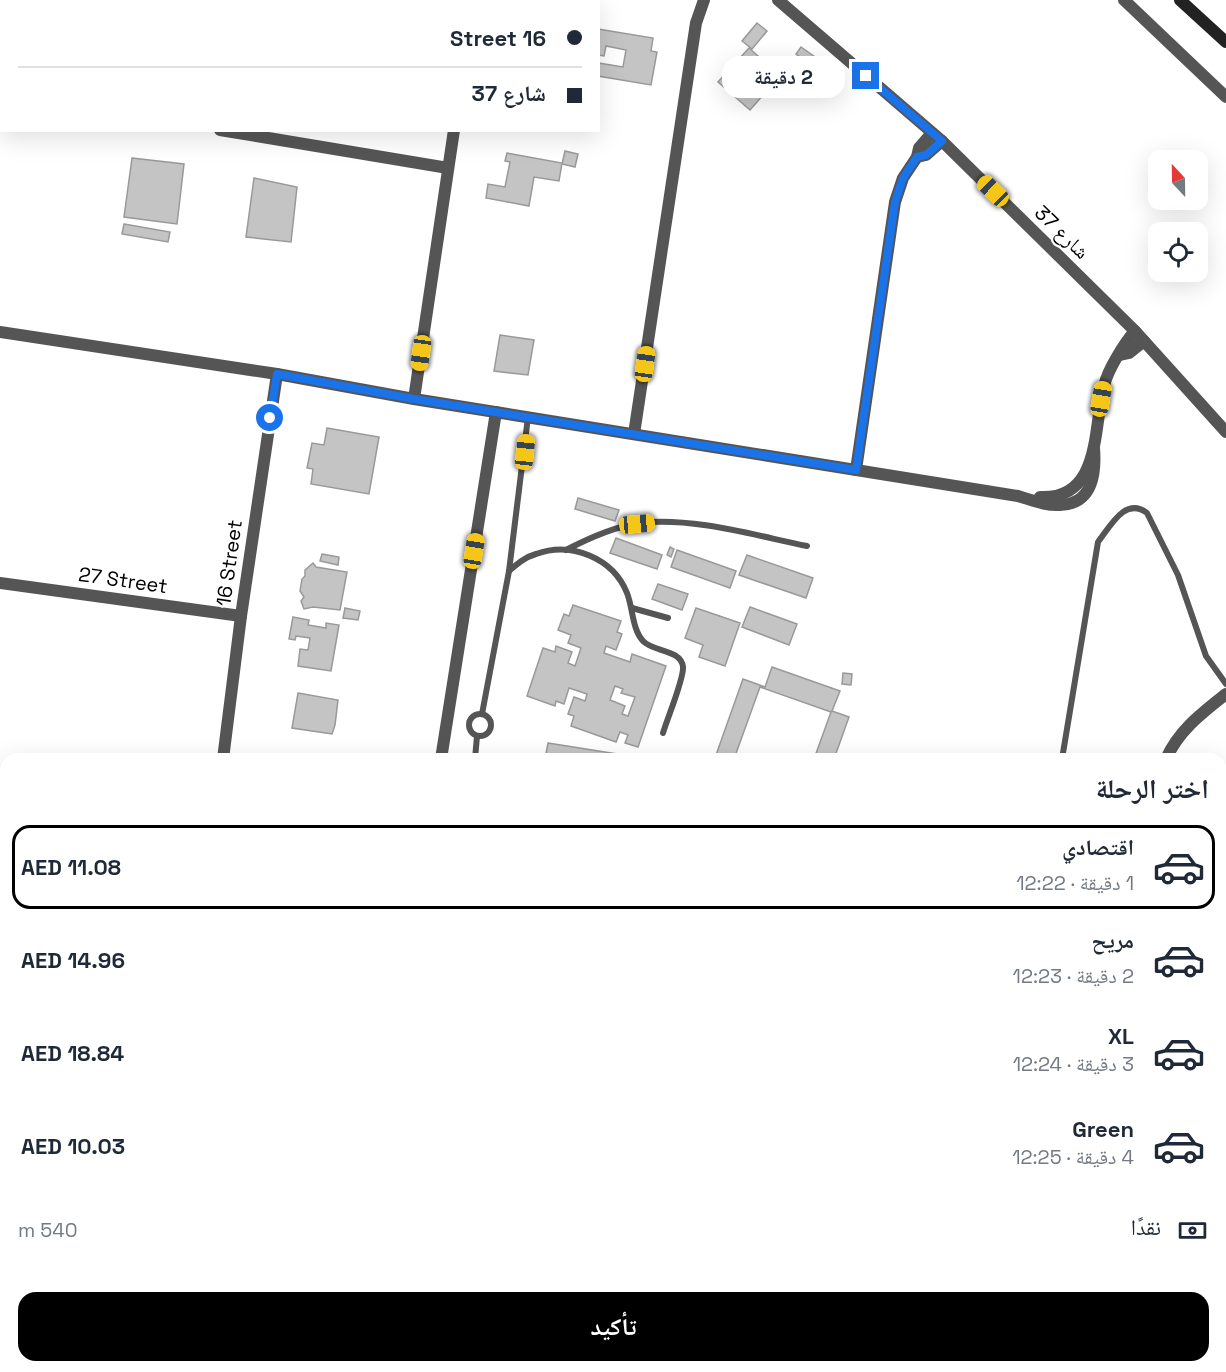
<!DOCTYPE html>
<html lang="ar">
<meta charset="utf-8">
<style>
body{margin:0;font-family:"Space Grotesk","Noto Naskh Arabic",sans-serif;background:#f2f2f3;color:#1f2937;direction:rtl;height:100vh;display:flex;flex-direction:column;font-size:22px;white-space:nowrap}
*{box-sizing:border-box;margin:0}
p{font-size:20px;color:#747a83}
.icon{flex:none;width:33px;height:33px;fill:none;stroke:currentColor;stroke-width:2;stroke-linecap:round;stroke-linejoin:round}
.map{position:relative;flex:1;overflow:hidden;direction:ltr}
.side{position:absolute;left:0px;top:753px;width:1227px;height:620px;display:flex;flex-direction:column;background:#fff;border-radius:18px 18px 0 0;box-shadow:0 6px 24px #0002;direction:rtl}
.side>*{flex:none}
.hud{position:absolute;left:0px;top:0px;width:600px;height:132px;box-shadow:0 6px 24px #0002;direction:rtl;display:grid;align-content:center;height:132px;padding:0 18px;background:#fff}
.needle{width:39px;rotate:338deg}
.tools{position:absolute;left:1148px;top:150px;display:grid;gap:12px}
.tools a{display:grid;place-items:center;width:60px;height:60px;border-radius:12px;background:#fff;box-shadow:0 6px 24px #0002;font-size:30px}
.end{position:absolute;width:27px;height:27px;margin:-14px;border:8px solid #1a73e8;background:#fff;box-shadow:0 0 0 3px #fff}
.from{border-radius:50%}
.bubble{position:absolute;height:42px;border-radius:18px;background:#fff;box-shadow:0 6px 24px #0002;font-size:20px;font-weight:700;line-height:42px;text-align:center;direction:rtl}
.car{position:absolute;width:18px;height:36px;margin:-18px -9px;border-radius:8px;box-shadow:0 0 4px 2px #0007;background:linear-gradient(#f5c518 24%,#345 0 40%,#f5c518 0 76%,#345 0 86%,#f5c518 0)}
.hud b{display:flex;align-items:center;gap:21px;height:57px;font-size:22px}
.hud b+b{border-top:2px solid #e0e1e3}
.hud i{width:15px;height:15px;background:#1f2937}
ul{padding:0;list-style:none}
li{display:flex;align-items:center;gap:18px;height:84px;margin:0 12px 9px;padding:0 6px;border:3px solid transparent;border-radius:18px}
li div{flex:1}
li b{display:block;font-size:22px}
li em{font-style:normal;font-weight:700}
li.active{border-color:#000}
li>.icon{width:54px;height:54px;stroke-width:1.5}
h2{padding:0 18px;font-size:27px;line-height:72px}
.pay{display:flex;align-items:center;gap:15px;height:66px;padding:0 18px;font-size:22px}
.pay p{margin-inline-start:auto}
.action{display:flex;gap:12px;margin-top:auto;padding:12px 18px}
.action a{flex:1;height:69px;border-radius:18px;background:#000;color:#fff;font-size:24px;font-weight:700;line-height:69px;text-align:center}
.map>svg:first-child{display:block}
.building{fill:#c4c4c4;stroke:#999;stroke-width:1.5;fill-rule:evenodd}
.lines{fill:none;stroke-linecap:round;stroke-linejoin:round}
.primary-casing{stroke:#dbdbdb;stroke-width:18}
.lane{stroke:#555;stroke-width:6}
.street{stroke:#555;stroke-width:12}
.secondary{stroke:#222;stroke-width:12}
.primary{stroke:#000;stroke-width:15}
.route{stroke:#1a73e8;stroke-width:8}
.labels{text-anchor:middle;stroke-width:4.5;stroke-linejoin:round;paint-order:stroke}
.street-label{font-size:20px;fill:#000;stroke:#fff}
</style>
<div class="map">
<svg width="1226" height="1372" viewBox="0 0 1226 1372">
<rect width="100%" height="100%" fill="#fff"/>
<g class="building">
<path d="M41,0H76L41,2Z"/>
<path d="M757,23L767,31L752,49L742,41Z"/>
<path d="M598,29L653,38L651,51L657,52L651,85L598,76V63L623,67L626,50L606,46L604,56L598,55Z"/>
<path d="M801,47L815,57L810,64L796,54Z"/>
<path d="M749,48L773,69L764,79L771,86L750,110L718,82Z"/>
<path d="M565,151L578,154L575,167L562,164Z"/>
<path d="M507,153L562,163L559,181L534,177L529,206L486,198L488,184L505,187L510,162L505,161Z"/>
<path d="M132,158L184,164L177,224L124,217Z"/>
<path d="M254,178L297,187L291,242L246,237Z"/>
<path d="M124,224L170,232L168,242L122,234Z"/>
<path d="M500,335L534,340L528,375L494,371Z"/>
<path d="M327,428L379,437L369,494L311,484L313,469L307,468L312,443L324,445Z"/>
<path d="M578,498L619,510L615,521L575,509Z"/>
<path d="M616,538L662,555L657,569L610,553Z"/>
<path d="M670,547L674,549L671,557L667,555Z"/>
<path d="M677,550L736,571L730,588L671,567Z"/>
<path d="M322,554L339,557L338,565L320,561Z"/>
<path d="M747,555L813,578L806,598L739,575Z"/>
<path d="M313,563L316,567L347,572L340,610L313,607L304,609L301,601L304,597L300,591L302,579L305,576V570Z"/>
<path d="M658,584L688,594L682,610L652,599Z"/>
<path d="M573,605L621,621L617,632L622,634L616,650L606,646L604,653L630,662L632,654L666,666L638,747L625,743L628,735L620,732L616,742L571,726L574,716L568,714L574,697L585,701L587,694L569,688L564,704L556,701L555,706L527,696L543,648L555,652L556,646L572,652L568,663L575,666L581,648L568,643L571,635L558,630L564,614L569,616ZM615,686L623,689L621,693L635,697L628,716L622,714L625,706L610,700Z"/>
<path d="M750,607L797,624L789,645L742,627Z"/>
<path d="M345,608L360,611L358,620L343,618Z"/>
<path d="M696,608L740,623L725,666L699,657L703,645L685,638Z"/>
<path d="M293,617L309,620L308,625L326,628V623L339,625L331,671L298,666L300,649L308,650L310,638L296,636L295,640L289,639Z"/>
<path d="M772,667L840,691L832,711L849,717L834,759H814L831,712L760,687L734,759H718L719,756L716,755L743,679L765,687Z"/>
<path d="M843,673L852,674L851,685L842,684Z"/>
<path d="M298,693L338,700L335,725L332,734L292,728Z"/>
<path d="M548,743L649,759H545Z"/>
<path d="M1226,933V982L1221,980V944Z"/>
<path d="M1222,998L1226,999V1024L1221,1022Z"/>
<path d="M1226,1025V1038L1224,1044L1226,1050V1090L1224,1086L1221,1087V1040Z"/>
<path d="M1221,1095L1226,1101V1148L1224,1149L1221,1146Z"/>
<path d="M1,1151L6,1153V1194L0,1191Z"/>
<path d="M1,1201L6,1203L3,1213L0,1212Z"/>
<path d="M1,1268L6,1270V1285L0,1283Z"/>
<path d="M6,1366H48L46,1372H4Z"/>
<path d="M191,1366L202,1370L201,1372H189Z"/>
<path d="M261,1366H278L275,1372Z"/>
<path d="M284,1366H334L332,1372H319L310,1369L309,1372H284L283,1371Z"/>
<path d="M406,1366H422L420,1372H404Z"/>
<path d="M422,1366H430L428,1372H420Z"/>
<path d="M434,1366H444L459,1372H432Z"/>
<path d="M610,1366H646L644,1371L646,1372H610L608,1371Z"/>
<path d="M823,1366H828L839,1370L838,1372H821Z"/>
<path d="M884,1366H900L898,1372H873Z"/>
<path d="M1010,1366H1034L1038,1368L1037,1372H1008Z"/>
<path d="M1044,1366H1107L1104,1372H1042Z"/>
<path d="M1188,1366H1208V1367L1206,1372H1179L1180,1369Z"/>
</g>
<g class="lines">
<g class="primary-casing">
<g id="primary">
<path d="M0,1067L6,1068"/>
<path d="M0,1102L6,1103"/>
<path d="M1221,1275L1226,1277"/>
<path d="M1221,1313L1226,1315"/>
</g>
</g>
<g class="lane">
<path d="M566,550C589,538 613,527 639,523C693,517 753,535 807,546"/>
<path d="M509,571C517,564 525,557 536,554C571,541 613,558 627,593C633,608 632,629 643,641C653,652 681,649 683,667C684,679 667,719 663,733"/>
<path d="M632,608L668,618"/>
<path d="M482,714L509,571L528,417"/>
<circle cx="480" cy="725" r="11"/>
<path d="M475,759L477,736"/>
<path d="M1062,759L1098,542C1110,527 1125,496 1147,513L1178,575L1206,656L1226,684"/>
<path d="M0,925L6,926"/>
<path d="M1221,1207L1226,1209"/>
<path d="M1221,1245L1226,1247"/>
</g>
<g class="street">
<path d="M778,0L942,141L1135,331L1226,432"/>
<path d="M1124,0L1226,97"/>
<path d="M247,2V0"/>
<path d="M473,2V0"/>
<path d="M0,96H2"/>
<path d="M220,130L448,168"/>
<path d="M917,157L926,155L942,141"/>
<path d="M0,332L277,374L414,399L1018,496C1032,500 1046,506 1060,505C1093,504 1096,473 1094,448"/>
<path d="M1120,355L1129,353L1144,341"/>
<path d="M414,399L454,130"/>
<path d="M634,434L696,23L704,0"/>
<path d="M856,470L895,202L903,178L917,157L919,148L932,133"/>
<path d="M1040,497C1102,500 1093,426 1104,386C1108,369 1124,344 1135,331"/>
<path d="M0,583L241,616"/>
<path d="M223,759L241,616L277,374"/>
<path d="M441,759L496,412"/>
<path d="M1166,759C1179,730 1202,713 1226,694"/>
<path d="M0,859H6"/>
<path d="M0,1235L6,1238"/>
<path d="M241,1366L255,1372"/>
<path d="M517,1366L521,1372"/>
<path d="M732,1366L746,1372"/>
<path d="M81,1372L83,1366"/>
<path d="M213,1372L215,1366"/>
<path d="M675,1372L680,1366"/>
<path d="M1149,1372L1151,1366"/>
</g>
<path class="secondary" d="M1180,0L1226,42"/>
<use href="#primary" class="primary"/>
</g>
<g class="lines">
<path class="route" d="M270,418L277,374L414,399L856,470L895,202L903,178L917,157L926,155L942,141L866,76"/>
</g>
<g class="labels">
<g class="street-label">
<text transform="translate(1062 232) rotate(44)" y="7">شارع 37</text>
<text transform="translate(229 563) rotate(-82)" y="7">16 Street</text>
<text transform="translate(123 580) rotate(8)" y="7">27 Street</text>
</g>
</g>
</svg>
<div class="tools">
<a><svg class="needle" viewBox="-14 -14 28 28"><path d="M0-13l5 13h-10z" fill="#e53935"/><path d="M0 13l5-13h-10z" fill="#747a83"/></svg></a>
<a><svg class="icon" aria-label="locate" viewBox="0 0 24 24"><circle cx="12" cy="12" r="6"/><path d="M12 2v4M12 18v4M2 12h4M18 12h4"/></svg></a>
</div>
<i class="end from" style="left:270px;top:418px"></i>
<i class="end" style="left:866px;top:76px"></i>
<div class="bubble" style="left:722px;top:56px;width:123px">2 دقيقة</div>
<i class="car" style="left:993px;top:191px;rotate:314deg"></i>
<i class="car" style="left:421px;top:353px;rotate:188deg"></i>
<i class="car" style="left:645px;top:364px;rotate:8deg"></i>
<i class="car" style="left:1101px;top:399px;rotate:10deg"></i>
<i class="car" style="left:525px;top:452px;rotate:6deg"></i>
<i class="car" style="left:637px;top:524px;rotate:85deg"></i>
<i class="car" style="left:474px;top:551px;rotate:9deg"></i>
<div class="hud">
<b><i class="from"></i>16 Street</b>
<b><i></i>شارع 37</b>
</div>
<section class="side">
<h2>اختر الرحلة</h2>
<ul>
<li class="active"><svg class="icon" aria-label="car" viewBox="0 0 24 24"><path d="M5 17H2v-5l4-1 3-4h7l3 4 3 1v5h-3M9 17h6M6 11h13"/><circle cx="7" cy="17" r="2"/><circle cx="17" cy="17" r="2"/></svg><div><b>اقتصادي</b><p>1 دقيقة · 12:22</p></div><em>AED 11.08</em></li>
<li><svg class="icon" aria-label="car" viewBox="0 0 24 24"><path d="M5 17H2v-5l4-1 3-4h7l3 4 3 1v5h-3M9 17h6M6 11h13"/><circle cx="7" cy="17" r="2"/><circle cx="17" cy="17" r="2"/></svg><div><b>مريح</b><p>2 دقيقة · 12:23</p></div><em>AED 14.96</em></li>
<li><svg class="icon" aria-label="car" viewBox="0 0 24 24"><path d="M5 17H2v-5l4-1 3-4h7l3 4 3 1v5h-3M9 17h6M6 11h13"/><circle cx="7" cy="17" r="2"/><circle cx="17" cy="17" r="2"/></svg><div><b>XL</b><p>3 دقيقة · 12:24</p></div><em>AED 18.84</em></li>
<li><svg class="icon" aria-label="car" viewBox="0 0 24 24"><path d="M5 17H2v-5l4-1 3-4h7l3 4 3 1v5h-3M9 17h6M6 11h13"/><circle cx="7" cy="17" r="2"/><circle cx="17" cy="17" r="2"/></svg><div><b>Green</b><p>4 دقيقة · 12:25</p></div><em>AED 10.03</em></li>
</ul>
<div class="pay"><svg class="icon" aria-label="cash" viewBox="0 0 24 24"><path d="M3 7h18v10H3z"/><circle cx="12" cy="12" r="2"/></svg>نقدًا<p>540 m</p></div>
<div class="action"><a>تأكيد</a></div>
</section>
</div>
